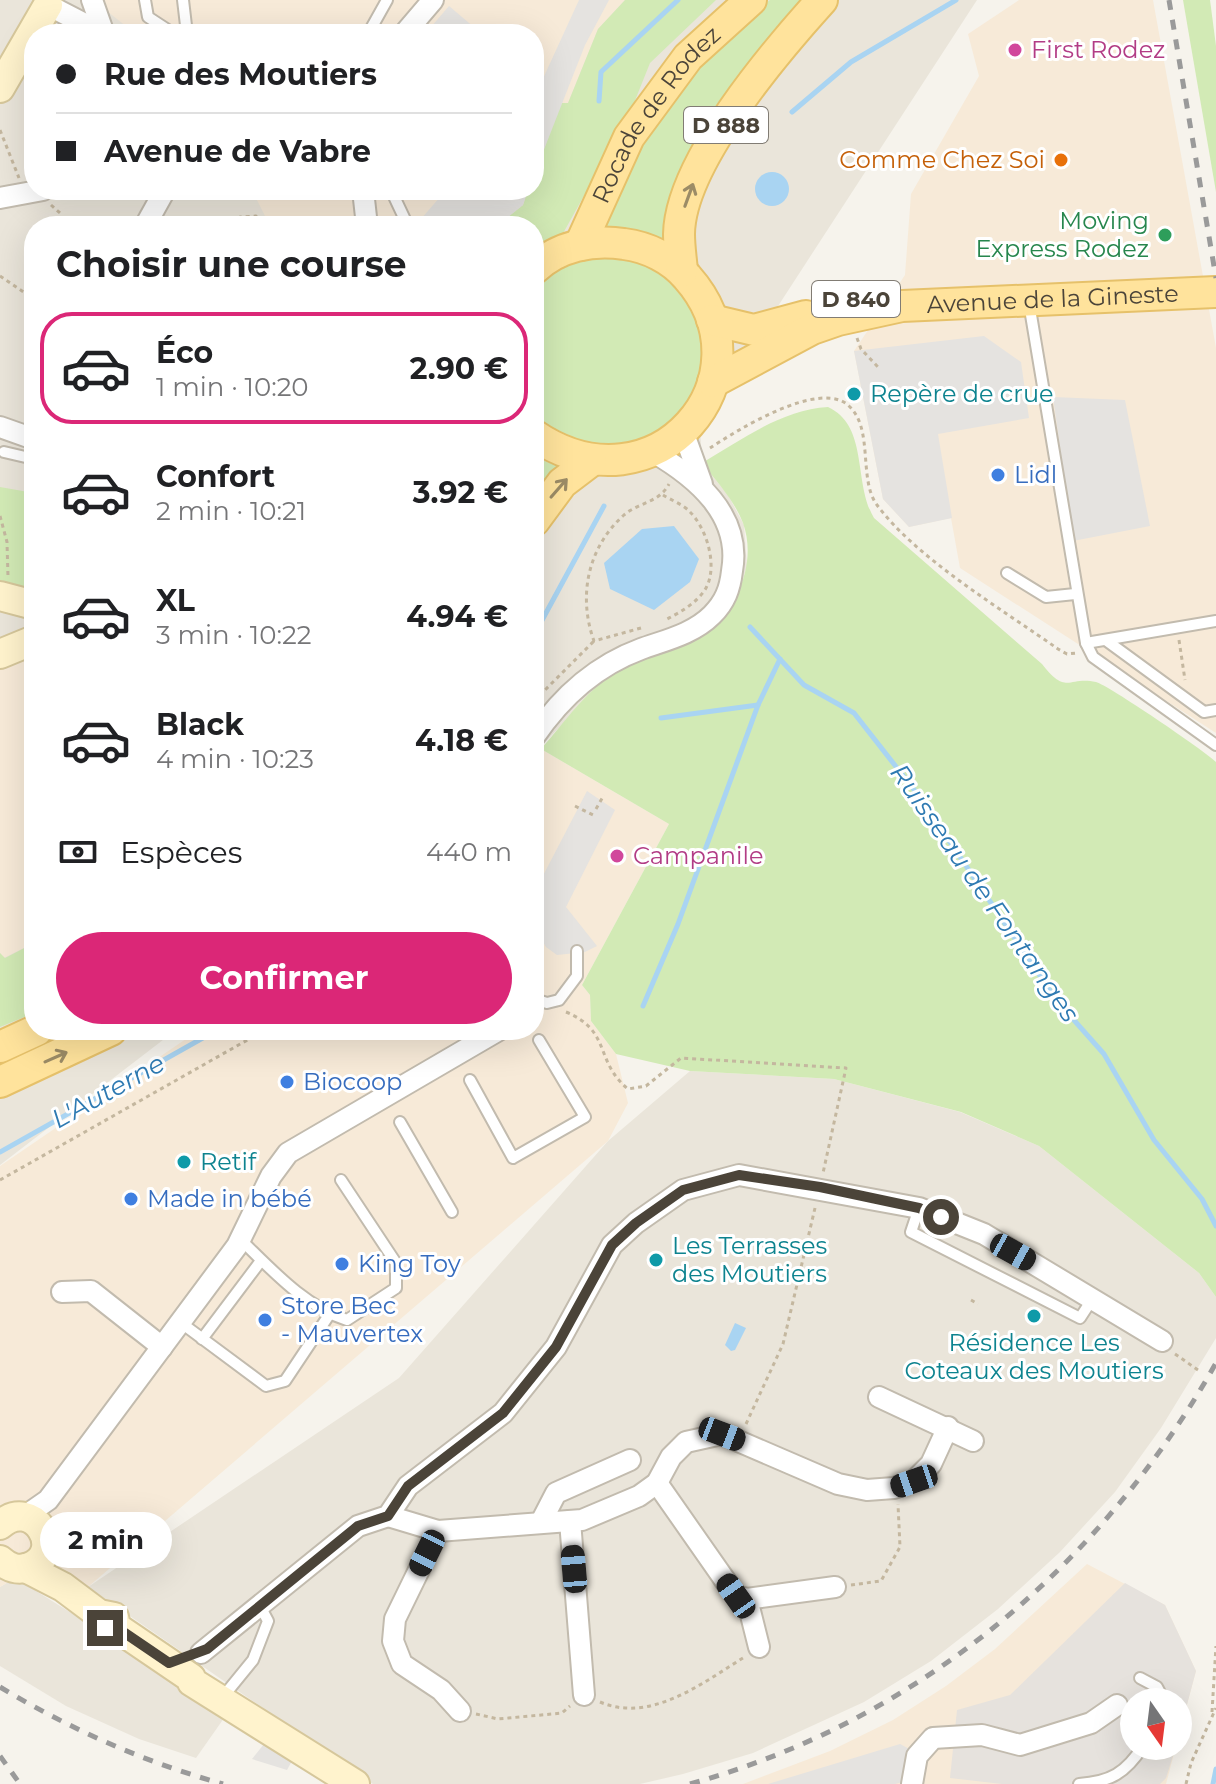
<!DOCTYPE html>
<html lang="fr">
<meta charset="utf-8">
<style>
body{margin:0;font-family:Montserrat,sans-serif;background:#f6f6f6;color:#202124;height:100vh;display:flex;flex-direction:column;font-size:30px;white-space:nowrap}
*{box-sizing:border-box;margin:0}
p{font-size:26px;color:#757577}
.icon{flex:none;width:44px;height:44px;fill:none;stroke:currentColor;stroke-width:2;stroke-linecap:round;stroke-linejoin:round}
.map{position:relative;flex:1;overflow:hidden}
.side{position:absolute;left:24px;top:216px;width:520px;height:824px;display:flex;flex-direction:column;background:#fff;border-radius:32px;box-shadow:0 8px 32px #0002}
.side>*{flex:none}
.top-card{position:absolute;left:24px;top:24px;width:520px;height:176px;border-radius:32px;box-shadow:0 8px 32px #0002;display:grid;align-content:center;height:176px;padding:0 32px;background:#fff}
.needle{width:52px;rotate:166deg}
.controls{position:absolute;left:1120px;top:1688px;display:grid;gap:16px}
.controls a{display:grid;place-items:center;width:72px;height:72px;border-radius:50%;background:#fff;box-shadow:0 8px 32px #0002;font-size:40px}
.end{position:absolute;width:36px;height:36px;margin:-18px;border:10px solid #4b4439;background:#fff;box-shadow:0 0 0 4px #fff}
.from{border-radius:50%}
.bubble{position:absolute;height:56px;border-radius:28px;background:#fff;box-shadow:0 8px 32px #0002;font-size:26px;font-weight:700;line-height:56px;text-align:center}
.car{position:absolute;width:24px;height:48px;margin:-24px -12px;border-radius:10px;box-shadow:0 0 6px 2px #0007;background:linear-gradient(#222 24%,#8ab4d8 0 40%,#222 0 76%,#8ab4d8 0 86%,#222 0)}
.top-card b{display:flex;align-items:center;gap:28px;height:76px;font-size:30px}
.top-card b+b{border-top:2px solid #e0e0e0}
.top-card i{width:20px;height:20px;background:#202124}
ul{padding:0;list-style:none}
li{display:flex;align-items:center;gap:24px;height:112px;margin:0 16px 12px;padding:0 16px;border:4px solid transparent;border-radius:32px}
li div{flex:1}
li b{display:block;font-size:30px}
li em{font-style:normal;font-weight:700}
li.current{border-color:#db2777}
li>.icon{width:72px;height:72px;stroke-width:1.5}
h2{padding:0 32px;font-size:36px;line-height:96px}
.pay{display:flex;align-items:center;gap:20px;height:88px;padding:0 32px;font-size:30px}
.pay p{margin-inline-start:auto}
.primary-button{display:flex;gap:16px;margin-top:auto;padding:16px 32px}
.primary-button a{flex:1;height:92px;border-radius:48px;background:#db2777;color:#fff;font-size:32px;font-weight:700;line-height:92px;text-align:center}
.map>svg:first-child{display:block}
.residential{fill:#eae5da;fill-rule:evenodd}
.commercial{fill:#f7ead8}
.industrial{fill:#e6e2dd}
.green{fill:#d2eab5}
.parking{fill:#e5e3e0}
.water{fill:#a9d4f2}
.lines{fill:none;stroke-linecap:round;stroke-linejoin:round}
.stream{stroke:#a9d4f2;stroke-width:5}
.service-casing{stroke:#c2bbae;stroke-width:14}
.minor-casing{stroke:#c2bbae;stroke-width:24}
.secondary-casing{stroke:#d6c79b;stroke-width:32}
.primary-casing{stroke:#e6c16a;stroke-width:34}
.path{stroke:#c4b79f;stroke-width:3;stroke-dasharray:4 4;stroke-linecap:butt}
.service{stroke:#fff;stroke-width:10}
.minor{stroke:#fff;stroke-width:20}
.secondary{stroke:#fff3cd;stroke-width:28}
.primary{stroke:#ffe39c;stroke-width:30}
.rail{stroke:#9a9a9a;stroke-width:5;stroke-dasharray:10 10;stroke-linecap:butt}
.oneway{stroke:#9c8c66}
.route{stroke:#4b4439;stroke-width:10}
.hotel-dot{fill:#d1479c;stroke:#fff;stroke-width:3}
.food-dot{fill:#e8710a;stroke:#fff;stroke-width:3}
.leisure-dot{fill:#2e9e5b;stroke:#fff;stroke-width:3}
.culture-dot{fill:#0f9aa8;stroke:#fff;stroke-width:3}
.shop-dot{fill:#3f7fe0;stroke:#fff;stroke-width:3}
.labels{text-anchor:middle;stroke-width:6;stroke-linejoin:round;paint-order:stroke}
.shield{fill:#fff;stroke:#817c74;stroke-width:2}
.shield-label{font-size:22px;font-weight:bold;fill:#4b4439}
.hotel-label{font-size:24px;fill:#b23c85;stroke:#fff;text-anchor:start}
.street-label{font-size:24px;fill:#4b4439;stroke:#fff}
.food-label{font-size:24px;fill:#c56008;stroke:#fff;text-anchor:end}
.leisure-label{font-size:24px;fill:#27864d;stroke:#fff;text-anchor:end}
.culture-label{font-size:24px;fill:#0d838f;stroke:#fff;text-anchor:start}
.shop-label{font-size:24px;fill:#366cbe;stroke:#fff;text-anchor:start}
.water-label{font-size:26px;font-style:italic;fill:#2e7ab2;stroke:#fff}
</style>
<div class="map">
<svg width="1216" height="1784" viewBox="0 0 1216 1784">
<rect width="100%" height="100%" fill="#f6f3ec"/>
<g class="residential">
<path d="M0,0H977L700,426L702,463L728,495L744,525L747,566L736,602L706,634L619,670L600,684L534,754V226H34V1030H176L0,1165ZM34,34H534V190H34Z"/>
<path d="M690,1071L834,1079L960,1112L1039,1146L1199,1273L1216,1297V1338L1161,1428L1115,1492L1060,1552L998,1609L931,1661L864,1702L753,1753L683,1774L640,1784H373L88,1587L399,1378L608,1141Z"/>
<path d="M15,1578L229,1711L196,1758L139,1739L66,1706L0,1666V1587Z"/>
</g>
<g class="commercial">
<path d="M99,0H625L598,29L568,103L561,104L534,175V34H136L98,4Z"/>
<path d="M1019,0H1153L1216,348V733L960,568L951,518L909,527L883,499L854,351L905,275L911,194L979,76L968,34Z"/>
<path d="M252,190H528L497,226H270Z"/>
<path d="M34,644V943L4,958L0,953V663Z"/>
<path d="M541,749L669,824L582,985L590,995L591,1021L616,1054L628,1103L608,1141L88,1587L15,1578L0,1587V1166L199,1030H534V755Z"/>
<path d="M1087,1564L1165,1605L1196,1671L1178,1738V1702H1134V1746H1176L1166,1784H743L830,1751L893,1720L946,1686L995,1649Z"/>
</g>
<path class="industrial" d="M1125,1583L1165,1605L1196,1671L1178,1738V1702H1134V1746H1176L1166,1778L1160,1784H1002L950,1778L957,1710L1010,1695Z"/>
<g class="green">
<path d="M625,0H716L650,63L630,113L561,237L534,247V226H497L523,205L528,190H534V175L561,103H568L598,29Z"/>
<path d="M770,0H812L667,244L644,234L603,227C638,138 694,59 770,0Z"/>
<path d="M1183,0H1210L1216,46V192Z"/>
<path d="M611,252L660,268L694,306L705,355L691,404L648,443L591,452L534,423V281L561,261Z"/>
<path d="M828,407C869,426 853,483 874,518L1042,664C1067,696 1068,676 1096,682C1108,685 1205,751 1216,762V1297L1199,1273L1039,1146L961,1112L834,1079L690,1071L616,1054L591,1021L590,995L582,985L669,824L541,749C564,723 587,689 618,671C645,655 683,652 707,632C738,607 757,562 743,523C734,500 717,482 702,463C741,440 781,410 828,407Z"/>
<path d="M534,457L563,468L534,503Z"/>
<path d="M0,487L34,493V593L0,584Z"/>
<path d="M34,943V1013L0,1027V953L5,958Z"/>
</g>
<g class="parking">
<path d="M579,0H609L585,45L534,175V78L541,83Z"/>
<path d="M449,6L482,34H425Z"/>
<path d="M446,190H528L523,205L497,226H415Z"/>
<path d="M984,336L1021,362L1029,418L938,434L952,518L909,527L883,499L854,351Z"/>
<path d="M1053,397L1125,400L1150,526L1073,541Z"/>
<path d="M587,791L615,810L566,907L597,946L585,952L557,955L546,947L534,928V893Z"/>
<path d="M268,1739L293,1759L287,1770L252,1759Z"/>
<path d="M900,1744L911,1750L906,1781L895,1784H768Z"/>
</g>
<g class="water">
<circle cx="772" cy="189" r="17"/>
<path d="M674,526L699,559L690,582L654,610L610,589L604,563L642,529Z"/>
<path d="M735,1323L746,1328L735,1350L731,1351L725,1345Z"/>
</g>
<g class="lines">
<g class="stream">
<path d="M599,101L601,72L678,0"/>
<path d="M792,112L851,62L956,0"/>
<path d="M750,627L804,685L854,713L919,796L1057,1001L1104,1054L1154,1140L1202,1199L1216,1226"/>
<path d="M534,635L604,506"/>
<path d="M661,718L758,705"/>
<path d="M643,1006L678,924L758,705L780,659"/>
<path d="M0,1152L217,1030"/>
<path d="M1213,1784L1216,1769"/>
</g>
<g class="service-casing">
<g id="service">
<path d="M145,0L148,17L174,34"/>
<path d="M183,0L187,34"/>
<path d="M368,34L387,0"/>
<path d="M391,190L408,226"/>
<path d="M1029,303L1086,643L1093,657L1216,745"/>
<path d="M4,452L34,459"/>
<path d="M1007,573L1046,597L1075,594"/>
<path d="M1107,641L1204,712L1216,710"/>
<path d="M1086,643L1216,621"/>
<path d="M534,999L547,1003L559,1000L577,976V951"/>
<path d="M470,1080L513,1158L585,1117L539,1040"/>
<path d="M400,1122L452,1212"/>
<path d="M919,1208L911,1232L1080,1318L1093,1298"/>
<path d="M240,1239C271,1269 305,1307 347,1320L396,1288V1263L341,1180"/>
<path d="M180,1322L266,1386L285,1381L329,1315"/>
<path d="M202,1339L260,1262"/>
<path d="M1140,1678L1157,1687L1165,1702"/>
<path d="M222,1698L253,1660L268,1621L260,1606"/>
<path d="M1079,1784C1110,1782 1126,1773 1143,1746"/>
</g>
</g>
<g class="minor-casing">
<g id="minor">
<path d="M92,0L104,34"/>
<path d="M48,5L104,34"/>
<path d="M404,34L433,0"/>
<path d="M363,190L367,226"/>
<path d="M0,198L43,190"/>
<path d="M145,226L165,190"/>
<path d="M0,427L34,439"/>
<path d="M683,431L702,484"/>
<path d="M534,737C561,697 595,666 641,649C666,640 693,634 712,615C725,602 730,589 732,571C742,515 696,477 653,452"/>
<path d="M62,1292L91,1291L162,1347"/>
<path d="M879,1397L973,1441"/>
<path d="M657,1483L736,1596L747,1599L759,1647"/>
<path d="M25,1516L48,1500L237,1246L271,1176L288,1153L499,1030"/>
<path d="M388,1516L438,1531L582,1520L639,1496L657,1483L671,1457L686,1442L722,1434L838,1484L867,1490L894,1488L914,1481L931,1464L948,1427"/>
<path d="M570,1521L584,1695"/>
<path d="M541,1522L556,1493L630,1460"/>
<path d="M438,1531L395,1619L393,1641L402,1664L441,1690L460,1711"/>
<path d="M747,1599L835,1587"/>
<path d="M201,1653L358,1526L388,1516L408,1486L503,1413L556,1347L612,1245L636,1223L683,1190L739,1175L919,1208L984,1234L1162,1341"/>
<path d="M912,1784L917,1756L933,1738L982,1735L1020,1745L1091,1723L1117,1705"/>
</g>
</g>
<g class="secondary-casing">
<g id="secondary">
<path d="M0,88L48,5"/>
<path d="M0,596L34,605"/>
<path d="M0,654L34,640"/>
<path d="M0,1525C33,1495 68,1552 29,1567C18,1571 9,1568 0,1560"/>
<path d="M26,1568L63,1587L99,1614L114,1617L116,1627L191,1678L192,1682L355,1784"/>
</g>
</g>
<g class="primary-casing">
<g id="primary">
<path id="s1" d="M580,245L629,137L688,57L751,0"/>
<path d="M534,269C558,246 593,239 624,244C648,247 672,259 687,277C775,376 656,518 534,435"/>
<path d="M682,271C681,259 679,247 679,234C680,163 775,52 822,0"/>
<path d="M712,320L754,330L806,316"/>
<path id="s2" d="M713,382L812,329L838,320L902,306L1216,292"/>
<path d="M534,521L562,483L591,461"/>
<path d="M0,1047L37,1030"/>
<path d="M0,1082L111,1030"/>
</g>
</g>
<g class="path">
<path d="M0,130L19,178"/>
<path d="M51,205L60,213L63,226"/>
<path d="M235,226L240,217L256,216L262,226"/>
<path d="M0,276L28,295"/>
<path d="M34,285L28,295L34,297"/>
<path d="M857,338L861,349L878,367"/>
<path d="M710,448C736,431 820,378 849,406C874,429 858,479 877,505C916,558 1003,610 1058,649L1067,654L1077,653"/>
<path d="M663,495C671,500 684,505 690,512C707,529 718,566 706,588C698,602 681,612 667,619"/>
<path d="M0,516L7,542L8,577"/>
<path d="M641,628L594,641C578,597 587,548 624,515C639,502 659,503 669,484"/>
<path d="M1179,640L1185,680"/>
<path d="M534,701L594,641"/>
<path d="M575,806L593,815"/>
<path d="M596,809L604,795"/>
<path d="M566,1012C612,1031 594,1061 628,1089L646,1086L681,1058L846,1068L823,1173"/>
<path d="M0,1180L265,1030"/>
<path d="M971,1300L978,1304"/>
<path d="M1175,1354L1198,1370"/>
<path d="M746,1424L783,1344L815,1208"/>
<path d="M851,1585L881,1581L900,1547L898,1504"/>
<path d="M600,1702C651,1724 704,1682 746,1656"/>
<path d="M1212,1712L1216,1646"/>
<path d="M476,1714L498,1719L562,1713L570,1706"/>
<path d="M1186,1784L1191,1763L1216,1708"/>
</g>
<use href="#service" class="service"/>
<use href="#minor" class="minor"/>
<use href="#secondary" class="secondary"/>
<use href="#primary" class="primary"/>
<g class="rail">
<path d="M1169,0L1216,278"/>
<path d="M0,1687C70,1729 144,1762 223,1784"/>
<path d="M0,1756L20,1784"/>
<path d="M690,1784C917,1721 1101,1567 1216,1363"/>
</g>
</g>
<defs><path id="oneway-shaft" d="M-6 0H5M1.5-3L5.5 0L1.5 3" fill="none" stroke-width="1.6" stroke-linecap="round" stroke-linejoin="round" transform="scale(2)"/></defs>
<g class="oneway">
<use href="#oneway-shaft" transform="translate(689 195) rotate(-70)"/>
<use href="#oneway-shaft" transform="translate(559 488) rotate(-49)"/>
<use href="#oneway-shaft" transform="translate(56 1057) rotate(-24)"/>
</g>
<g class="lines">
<path class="route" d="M105,1628L99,1614L114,1617L116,1627L169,1663L207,1649L358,1526L388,1516L408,1486L503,1413L556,1347L612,1245L636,1223L683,1190L739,1175L820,1187L919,1208L941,1217"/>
</g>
<g class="hotel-dot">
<circle cx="1015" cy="50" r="8"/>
<circle cx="617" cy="856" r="8"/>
</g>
<circle class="food-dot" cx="1061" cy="160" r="8"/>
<circle class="leisure-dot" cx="1165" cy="235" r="8"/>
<g class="culture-dot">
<circle cx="854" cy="394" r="8"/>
<circle cx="184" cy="1162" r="8"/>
<circle cx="656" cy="1260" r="8"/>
<circle cx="1034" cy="1316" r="8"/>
</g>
<g class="shop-dot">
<circle cx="998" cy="475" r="8"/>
<circle cx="287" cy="1082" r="8"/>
<circle cx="131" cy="1199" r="8"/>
<circle cx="342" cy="1264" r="8"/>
<circle cx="265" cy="1320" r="8"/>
</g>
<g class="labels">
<g class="shield">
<rect x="684" y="107" width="84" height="36" rx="6"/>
<rect x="812" y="281" width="88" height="36" rx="6"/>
</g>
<g class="shield-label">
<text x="726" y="133">D 888</text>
<text x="856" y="307">D 840</text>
</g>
<g class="hotel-label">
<text x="1031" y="58">First Rodez</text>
<text x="633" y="864">Campanile</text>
</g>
<g class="street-label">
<text dy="8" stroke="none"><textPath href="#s1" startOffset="152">Rocade de Rodez</textPath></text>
<text dy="8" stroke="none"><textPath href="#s2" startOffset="356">Avenue de la Gineste</textPath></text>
</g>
<g class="food-label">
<text x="1045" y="168">Comme Chez Soi</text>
</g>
<g class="leisure-label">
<text x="1149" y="229">Moving<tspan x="1149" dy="28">Express Rodez</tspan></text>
</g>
<g class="culture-label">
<text x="870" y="402">Repère de crue</text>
<text x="200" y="1170">Retif</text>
<text x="672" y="1254">Les Terrasses<tspan x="672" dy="28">des Moutiers</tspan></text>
<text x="1034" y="1351" text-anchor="middle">Résidence Les<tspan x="1034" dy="28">Coteaux des Moutiers</tspan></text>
</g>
<g class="shop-label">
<text x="1014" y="483">Lidl</text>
<text x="303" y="1090">Biocoop</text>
<text x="147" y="1207">Made in bébé</text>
<text x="358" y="1272">King Toy</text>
<text x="281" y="1314">Store Bec<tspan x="281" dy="28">- Mauvertex</tspan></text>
</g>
<g class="water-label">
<text transform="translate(985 893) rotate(55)" y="9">Ruisseau de Fontanges</text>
<text transform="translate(108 1091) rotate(-29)" y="9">L'Auterne</text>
</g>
</g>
</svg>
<div class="controls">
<a><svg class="needle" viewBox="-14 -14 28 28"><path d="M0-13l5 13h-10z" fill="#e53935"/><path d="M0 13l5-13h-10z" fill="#757577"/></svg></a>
</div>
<i class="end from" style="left:941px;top:1217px"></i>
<i class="end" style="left:105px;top:1628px"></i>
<div class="bubble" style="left:40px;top:1512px;width:132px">2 min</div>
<i class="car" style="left:1013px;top:1252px;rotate:119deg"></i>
<i class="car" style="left:722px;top:1434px;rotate:111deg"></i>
<i class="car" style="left:914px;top:1481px;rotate:251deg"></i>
<i class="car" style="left:427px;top:1553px;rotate:206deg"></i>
<i class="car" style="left:574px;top:1569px;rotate:355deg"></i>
<i class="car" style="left:736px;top:1596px;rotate:325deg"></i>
<div class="top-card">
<b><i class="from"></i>Rue des Moutiers</b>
<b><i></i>Avenue de Vabre</b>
</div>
<section class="side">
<h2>Choisir une course</h2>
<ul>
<li class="current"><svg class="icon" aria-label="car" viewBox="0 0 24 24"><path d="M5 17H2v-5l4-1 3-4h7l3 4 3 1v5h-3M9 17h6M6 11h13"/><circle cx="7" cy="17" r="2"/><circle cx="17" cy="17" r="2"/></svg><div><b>Éco</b><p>1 min · 10:20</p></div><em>2.90 €</em></li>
<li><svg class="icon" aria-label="car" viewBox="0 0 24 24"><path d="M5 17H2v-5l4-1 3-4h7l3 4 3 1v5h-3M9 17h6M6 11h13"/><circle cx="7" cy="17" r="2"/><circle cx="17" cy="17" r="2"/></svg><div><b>Confort</b><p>2 min · 10:21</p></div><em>3.92 €</em></li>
<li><svg class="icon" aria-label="car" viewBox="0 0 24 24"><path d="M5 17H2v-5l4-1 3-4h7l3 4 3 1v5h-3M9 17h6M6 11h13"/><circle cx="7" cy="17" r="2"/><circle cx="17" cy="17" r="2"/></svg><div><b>XL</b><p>3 min · 10:22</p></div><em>4.94 €</em></li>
<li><svg class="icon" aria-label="car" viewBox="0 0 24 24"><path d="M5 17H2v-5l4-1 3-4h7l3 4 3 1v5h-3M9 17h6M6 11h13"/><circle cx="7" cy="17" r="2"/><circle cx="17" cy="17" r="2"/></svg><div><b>Black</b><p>4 min · 10:23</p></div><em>4.18 €</em></li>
</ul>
<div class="pay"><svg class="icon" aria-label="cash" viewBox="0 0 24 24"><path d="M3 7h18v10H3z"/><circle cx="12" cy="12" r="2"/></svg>Espèces<p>440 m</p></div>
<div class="primary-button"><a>Confirmer</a></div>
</section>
</div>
